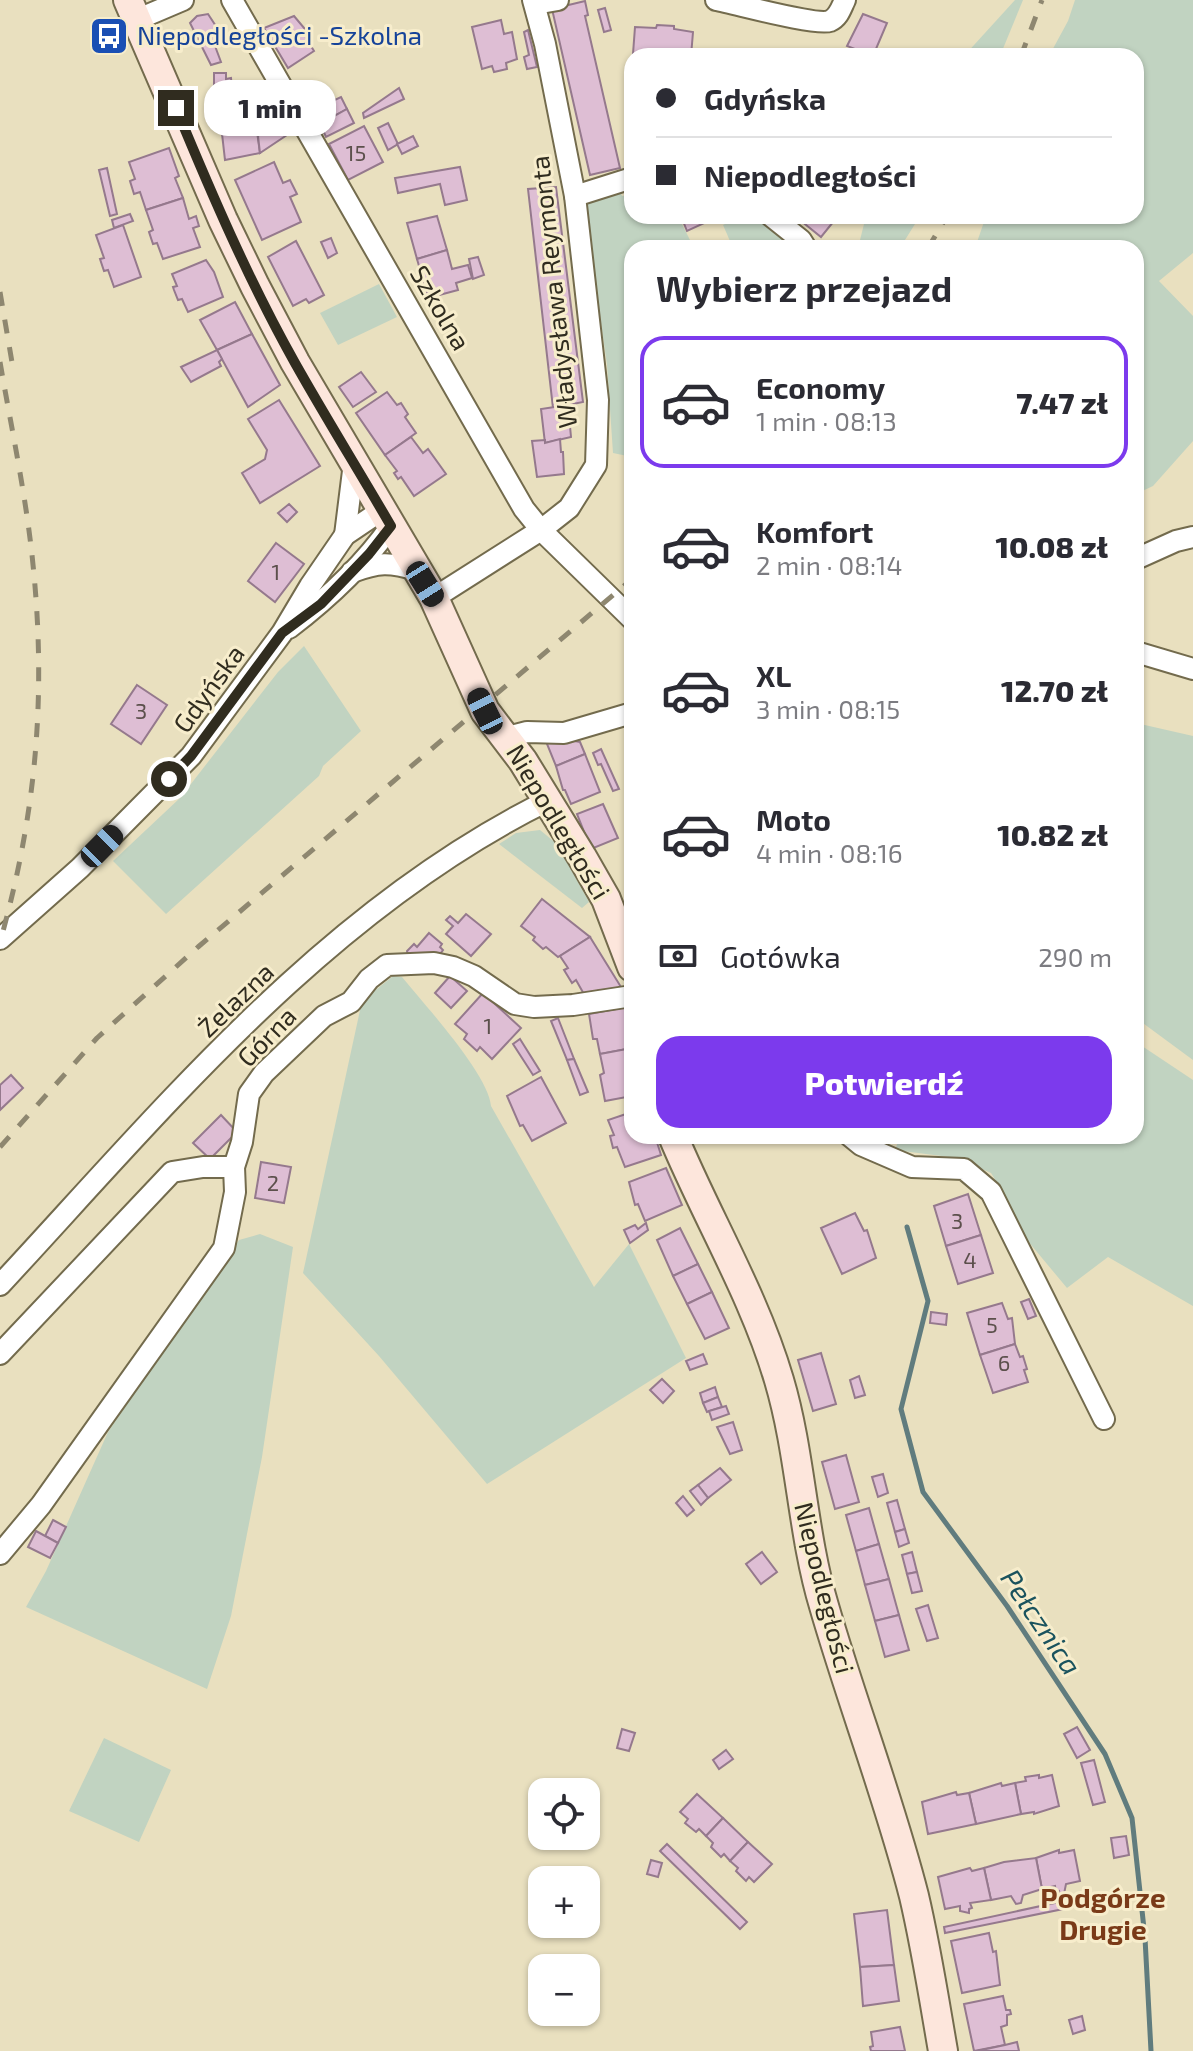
<!DOCTYPE html>
<html lang="pl">
<meta charset="utf-8">
<style>
body{margin:0;font-family:"Exo 2",sans-serif;background:#f2f2f3;color:#2b2b33;height:100vh;display:flex;flex-direction:column;font-size:30px;white-space:nowrap}
*{box-sizing:border-box;margin:0}
p{font-size:26px;color:#7c7c81}
.icon{flex:none;width:44px;height:44px;fill:none;stroke:currentColor;stroke-width:2;stroke-linecap:round;stroke-linejoin:round}
.map{position:relative;flex:1;overflow:hidden}
.drawer{position:absolute;left:624px;top:240px;width:520px;height:904px;display:flex;flex-direction:column;background:#fff;border-radius:24px;box-shadow:0 2px 6px #0004}
.drawer>*{flex:none}
.top-card{position:absolute;left:624px;top:48px;width:520px;height:176px;border-radius:24px;box-shadow:0 2px 6px #0004;display:grid;align-content:center;height:176px;padding:0 32px;background:#fff}
.fabs{position:absolute;left:528px;top:1778px;display:grid;gap:16px}
.fabs a{display:grid;place-items:center;width:72px;height:72px;border-radius:16px;background:#fff;box-shadow:0 2px 6px #0004;font-size:40px}
.end{position:absolute;width:36px;height:36px;margin:-18px;border:10px solid #302c1f;background:#fff;box-shadow:0 0 0 4px #fff}
.from{border-radius:50%}
.bubble{position:absolute;height:56px;border-radius:24px;background:#fff;box-shadow:0 2px 6px #0004;font-size:26px;font-weight:800;line-height:56px;text-align:center}
.car{position:absolute;width:24px;height:48px;margin:-24px -12px;border-radius:10px;box-shadow:0 0 6px 2px #0007;background:linear-gradient(#222 24%,#8ab4d8 0 40%,#222 0 76%,#8ab4d8 0 86%,#222 0)}
.top-card b{display:flex;align-items:center;gap:28px;height:76px;font-size:30px}
.top-card b+b{border-top:2px solid #e1e1e2}
.top-card i{width:20px;height:20px;background:#2b2b33}
ul{padding:0;list-style:none}
li{display:flex;align-items:center;gap:24px;height:132px;margin:0 16px 12px;padding:0 16px;border:4px solid transparent;border-radius:24px}
li div{flex:1}
li b{display:block;font-size:30px}
li em{font-style:normal;font-weight:800}
li.selected{border-color:#7c3aed}
li>.icon{width:72px;height:72px;stroke-width:1.5}
h2{padding:0 32px;font-size:36px;line-height:96px}
.pay{display:flex;align-items:center;gap:20px;height:88px;padding:0 32px;font-size:30px}
.pay p{margin-inline-start:auto}
.cta{display:flex;gap:16px;margin-top:auto;padding:16px 32px}
.cta a{flex:1;height:92px;border-radius:24px;background:#7c3aed;color:#fff;font-size:32px;font-weight:800;line-height:92px;text-align:center}
.map>svg:first-child{display:block}
.green{fill:#c1d3c1}
.lines{fill:none;stroke-linecap:round;stroke-linejoin:round}
.stream{stroke:#607c7e;stroke-width:5}
.building{fill:#debed4;stroke:#95798d;stroke-width:2}
.street-casing{stroke:#736b4d;stroke-width:24}
.secondary-casing{stroke:#736b4d;stroke-width:32}
.street{stroke:#fff;stroke-width:20}
.secondary{stroke:#fde6dc;stroke-width:28}
.rail{stroke:#8e8770;stroke-width:5;stroke-dasharray:14 14;stroke-linecap:butt}
.route{stroke:#302c1f;stroke-width:10}
.labels{text-anchor:middle;stroke-width:6;stroke-linejoin:round;paint-order:stroke}
.number-label{font-size:22px;fill:#5c504c}
.transit-label{font-size:26px;fill:#164399;stroke:#f7edcc;text-anchor:start}
.street-label{font-size:26px;fill:#302c1f;stroke:#f7edcc}
.water-label{font-size:28px;font-style:italic;fill:#1a535e;stroke:#f7edcc}
.neighbourhood-label{font-size:28px;font-weight:bold;fill:#7a3a18;stroke:#f7edcc}
</style>
<div class="map">
<svg width="1193" height="2051" viewBox="0 0 1193 2051">
<rect width="100%" height="100%" fill="#e9e0bf"/>
<g class="green">
<path d="M1015,0H1023L1000,56H964Z"/>
<path d="M1075,0H1193V253L1159,281L1193,316V441L1153,486L1136,494V248H975L986,216H1136V56H1049L1068,21Z"/>
<path d="M619,189L622,196L632,194V216H678L694,248H632V457L613,453L607,365L584,206Z"/>
<path d="M741,216H759L791,241L788,248H733L723,225Z"/>
<path d="M866,216H920L900,248H858Z"/>
<path d="M379,284L397,317L338,345L320,313Z"/>
<path d="M304,646L361,731L323,766L319,776L166,914L113,861L180,798L278,672Z"/>
<path d="M1136,723L1193,736V1060L1136,1018Z"/>
<path d="M540,830L557,844L589,902L582,908L499,844L516,833Z"/>
<path d="M393,976L402,977C424,1004 489,1075 491,1106L594,1287L629,1244L686,1358L487,1484L379,1356L303,1273L362,1001Z"/>
<path d="M1136,1042L1193,1080V1306L1108,1257L1067,1288L1022,1234L1009,1202L991,1173L957,1158L895,1150L900,1136H1136Z"/>
<path d="M260,1234L293,1247L262,1457L231,1616L207,1689L26,1607L46,1571L108,1432L239,1240Z"/>
<path d="M104,1738L171,1770L139,1842L69,1811Z"/>
</g>
<g class="lines">
<path class="stream" d="M907,1227L928,1301L901,1409L923,1492L1007,1606L1105,1754L1132,1818L1145,1938L1151,2051"/>
</g>
<g class="building">
<path d="M585,1L588,15L585,16L620,168L590,175L552,9Z"/>
<path d="M605,8L611,30L604,32L598,10Z"/>
<path d="M208,14L225,40L215,46L221,62L211,65L190,23L197,16Z"/>
<path d="M863,14L887,23L873,56L847,46Z"/>
<path d="M294,16L310,35L306,38L314,51L288,68L264,28Z"/>
<path d="M501,20L504,34L512,32L517,59L506,63L507,69L494,72L492,66L482,69L472,27Z"/>
<path d="M657,25L674,26V29L693,32L691,56L633,54L635,27L656,28Z"/>
<path d="M528,30L537,67L527,69L524,57L529,55L524,32Z"/>
<path d="M214,73H226V79L231,78L232,89L220,90V85H214Z"/>
<path d="M399,88L404,99L364,118L363,113Z"/>
<path d="M341,97L347,109L320,124L313,110Z"/>
<path d="M253,102L260,153L225,160L219,107Z"/>
<path d="M347,109L354,123L326,137L320,124Z"/>
<path d="M285,117L293,131L260,153L258,136Z"/>
<path d="M388,123L398,144L388,150L378,128Z"/>
<path d="M364,126L383,162L348,180L329,144Z"/>
<path d="M413,136L418,146L402,154L397,144Z"/>
<path d="M169,148L179,176L175,178L183,198L146,210L140,192L134,194L130,181L135,179L129,162Z"/>
<path d="M274,162L283,183L290,180L297,194L290,197L301,222L262,240L235,180Z"/>
<path d="M460,167L467,200L445,205L440,184L398,193L395,178Z"/>
<path d="M107,168L117,214L110,216L99,170Z"/>
<path d="M556,187L583,402L553,408L528,189Z"/>
<path d="M183,198L189,219L196,216L199,226L193,228L200,247L163,259L157,243L153,244L149,232L153,230L146,210Z"/>
<path d="M130,214L133,221L114,228L112,220Z"/>
<path d="M437,216L447,250L417,259L407,223Z"/>
<path d="M681,216H712L713,219L687,231Z"/>
<path d="M795,216H838L821,237Z"/>
<path d="M123,225L141,277L114,287L108,270L104,271L100,259L104,258L96,235Z"/>
<path d="M331,238L337,253L328,258L321,242Z"/>
<path d="M296,241L324,295L309,303L306,299L293,306L268,257Z"/>
<path d="M447,250L452,269L468,265L472,278L456,283L458,290L428,298L417,259Z"/>
<path d="M478,257L484,275L473,279L469,259Z"/>
<path d="M206,260L214,272L223,297L188,312L182,299L178,300L174,290L173,287L177,286L172,274Z"/>
<path d="M235,302L252,334L217,350L200,320Z"/>
<path d="M252,334L280,385L248,407L217,350Z"/>
<path d="M217,350L222,359L219,362L221,366L191,382L181,367Z"/>
<path d="M361,372L376,392L353,407L339,387Z"/>
<path d="M387,392L397,405L401,403L408,414L405,417L416,433L385,455L356,413Z"/>
<path d="M279,400L320,466L260,503L242,473L265,459L267,450L248,419Z"/>
<path d="M568,405L571,437L545,443L541,409Z"/>
<path d="M411,437L423,453L428,449L446,474L414,496L401,477L398,479L394,473L397,471L385,455Z"/>
<path d="M560,439L561,452H563L564,474L537,477L532,441L545,440V443Z"/>
<path d="M289,504L297,512L287,522L278,513Z"/>
<path d="M276,543L304,564L275,602L248,581Z"/>
<path d="M137,685L167,705L141,744L111,724Z"/>
<path d="M545,739H564L580,742L585,754L556,766Z"/>
<path d="M601,749L619,789L613,791L601,764L598,765L593,753Z"/>
<path d="M585,754L600,792L571,804L565,790H563L556,766Z"/>
<path d="M603,804L618,838L591,849L577,814Z"/>
<path d="M542,899L590,937L558,957L546,947L543,949L533,940L535,937L521,926Z"/>
<path d="M466,914L491,934L471,956L446,934L453,926L446,920L450,916L458,923Z"/>
<path d="M429,933L442,944L440,947L443,950L437,958L408,955L407,951L414,944L417,947Z"/>
<path d="M590,937L621,987L601,996L599,990L585,996L576,980L572,983L564,970L568,968L560,956Z"/>
<path d="M450,976L467,991L451,1008L435,993Z"/>
<path d="M483,993L521,1028L492,1059L480,1047L477,1051L464,1039L467,1034L455,1024Z"/>
<path d="M627,1007L632,1048L600,1054L597,1039H593L589,1014Z"/>
<path d="M558,1018L574,1059L567,1060L551,1021Z"/>
<path d="M520,1039L540,1071L533,1075L513,1044Z"/>
<path d="M632,1048V1096L605,1101L600,1075L604,1073L600,1054Z"/>
<path d="M574,1059L588,1092L580,1095L567,1060Z"/>
<path d="M11,1075L23,1088L0,1110V1085Z"/>
<path d="M541,1077L566,1123L532,1141L523,1125L520,1126L507,1096Z"/>
<path d="M632,1112V1136H655L661,1155L625,1167L617,1147L613,1148L610,1136L614,1135L608,1120Z"/>
<path d="M221,1115L237,1132L210,1159L193,1143Z"/>
<path d="M261,1162L291,1167L284,1203L255,1198Z"/>
<path d="M666,1168L682,1205L645,1221L638,1204L635,1205L629,1182Z"/>
<path d="M968,1194L981,1235L946,1246L934,1206Z"/>
<path d="M855,1213L864,1231L867,1230L876,1258L842,1274L821,1228Z"/>
<path d="M646,1223L648,1230L630,1243L624,1230L635,1225L638,1229Z"/>
<path d="M680,1228L698,1264L673,1276L657,1240Z"/>
<path d="M981,1235L993,1273L958,1284L946,1246Z"/>
<path d="M698,1264L712,1292L687,1304L673,1276Z"/>
<path d="M712,1292L729,1328L705,1339L687,1304Z"/>
<path d="M1029,1299L1036,1316L1028,1319L1021,1302Z"/>
<path d="M1002,1303L1008,1319L1012,1318L1015,1344L980,1355L967,1313Z"/>
<path d="M931,1312L947,1314L946,1325L930,1323Z"/>
<path d="M1015,1344L1020,1357L1023,1356L1027,1369L1024,1370L1028,1382L993,1393L980,1355Z"/>
<path d="M821,1353L836,1404L813,1411L798,1360Z"/>
<path d="M703,1354L707,1364L690,1370L686,1361Z"/>
<path d="M859,1376L865,1395L855,1398L850,1380Z"/>
<path d="M662,1379L674,1391L663,1403L650,1390Z"/>
<path d="M715,1387L718,1397L703,1403L700,1393Z"/>
<path d="M718,1397L722,1407L707,1412L703,1403Z"/>
<path d="M726,1406L729,1414L712,1420L709,1411Z"/>
<path d="M733,1422L742,1450L730,1454L717,1427Z"/>
<path d="M846,1455L859,1502L835,1509L822,1462Z"/>
<path d="M720,1468L731,1480L708,1498L698,1485Z"/>
<path d="M883,1474L888,1493L878,1497L872,1477Z"/>
<path d="M698,1485L708,1498L701,1505L690,1491Z"/>
<path d="M683,1496L694,1510L687,1516L676,1503Z"/>
<path d="M897,1500L905,1529L895,1532L887,1503Z"/>
<path d="M869,1508L879,1544L856,1551L846,1515Z"/>
<path d="M53,1520L66,1527L58,1543L45,1536Z"/>
<path d="M905,1529L909,1543L899,1547L895,1532Z"/>
<path d="M36,1531L58,1543L50,1558L28,1547Z"/>
<path d="M879,1544L889,1579L865,1585L856,1551Z"/>
<path d="M762,1552L777,1572L761,1584L746,1564Z"/>
<path d="M912,1552L917,1572L907,1574L902,1555Z"/>
<path d="M917,1572L922,1591L912,1593L907,1574Z"/>
<path d="M889,1579L899,1615L875,1621L865,1585Z"/>
<path d="M928,1605L938,1638L927,1641L916,1609Z"/>
<path d="M899,1615L909,1650L885,1657L875,1621Z"/>
<path d="M1077,1727L1090,1750L1077,1758L1064,1734Z"/>
<path d="M622,1729L635,1733L629,1751L617,1748Z"/>
<path d="M726,1750L733,1759L719,1769L713,1760Z"/>
<path d="M1094,1760L1105,1802L1093,1805L1081,1763Z"/>
<path d="M1039,1775V1778L1052,1775L1059,1806L1034,1814V1812L1021,1814L1015,1783L1026,1781L1025,1777Z"/>
<path d="M1001,1783L1002,1786L1015,1783L1021,1814L976,1824L969,1793Z"/>
<path d="M956,1792L957,1795L969,1793L976,1824L928,1834L922,1802Z"/>
<path d="M697,1794L723,1818L706,1836L699,1829L696,1832L685,1823L688,1819L680,1812Z"/>
<path d="M723,1818L748,1842L730,1861L724,1854L721,1857L711,1847L713,1843L706,1836Z"/>
<path d="M1126,1836L1129,1855L1114,1858L1111,1838Z"/>
<path d="M748,1842L772,1864L754,1882L749,1877L746,1881L736,1871L738,1868L730,1861Z"/>
<path d="M667,1844L747,1922L740,1929L660,1851Z"/>
<path d="M1059,1850V1853L1074,1850L1080,1881L1066,1884L1064,1894L1060,1895L1059,1891L1056,1892L1055,1886L1042,1889L1036,1858Z"/>
<path d="M1036,1858L1042,1889L1023,1895L1021,1903L1016,1904L1011,1896L991,1900L984,1868L1004,1862Z"/>
<path d="M651,1860L662,1863L658,1877L647,1874Z"/>
<path d="M970,1868L972,1871L984,1868L991,1900L970,1903L972,1908L969,1909V1913L960,1911V1906L945,1909L938,1877Z"/>
<path d="M1096,1894L1098,1902L945,1933L944,1927Z"/>
<path d="M887,1910L894,1965L860,1967L854,1914Z"/>
<path d="M989,1933L993,1952L996,1951L1000,1985L962,1993L951,1941Z"/>
<path d="M894,1965L899,2001L863,2006L860,1967Z"/>
<path d="M1003,1996L1006,2010H1010L1011,2014L1007,2015V2025L1001,2027L1005,2045L974,2051L964,2004Z"/>
<path d="M1082,2016L1085,2030L1073,2034L1069,2020Z"/>
<path d="M900,2027L905,2051H871L870,2047L873,2046L871,2032Z"/>
<path d="M1017,2042L1019,2051H977L1005,2045Z"/>
</g>
<g class="lines">
<g class="street-casing">
<g id="street">
<path d="M232,0L524,509L541,530L632,619"/>
<path d="M716,0C737,4 816,26 830,21C839,17 841,8 845,0"/>
<path d="M535,4L558,0"/>
<path d="M136,20L183,0"/>
<path d="M575,196L632,178"/>
<path d="M771,216L801,240L806,248"/>
<path d="M345,535L354,463"/>
<path d="M1136,559L1176,541L1193,537"/>
<path d="M352,572C379,562 389,562 417,570"/>
<path d="M434,598L541,530L569,508L596,465L598,400L575,196L545,44L533,0"/>
<path d="M289,628C327,599 363,566 391,526"/>
<path d="M1136,652L1193,669"/>
<path d="M507,737L527,732L564,733L632,713"/>
<path d="M0,939L80,868L191,756L282,633L310,586L345,535L382,510"/>
<path d="M850,1136L861,1145L912,1167L964,1169L991,1192L1104,1419"/>
<path d="M0,1285C165,1107 327,909 549,800"/>
<path d="M0,1354L172,1172L203,1167H234"/>
<path d="M0,1554L41,1505L224,1248L235,1192L234,1167L242,1142L249,1094L264,1073L324,1016L351,1002L369,979L387,965L434,963L453,967L474,976L515,1004L534,1007L573,1005L632,996"/>
</g>
</g>
<g class="secondary-casing">
<g id="secondary">
<path d="M128,0L223,220L255,286L295,362L434,598L485,711L523,761L582,857L606,899L632,967"/>
<path d="M673,1136C707,1218 754,1295 779,1380C801,1454 802,1533 824,1606C852,1703 889,1798 914,1896C926,1947 934,1999 943,2051"/>
</g>
</g>
<use href="#street" class="street"/>
<use href="#secondary" class="secondary"/>
<g class="rail">
<path d="M1021,56L1042,0"/>
<path d="M928,248L947,216"/>
<path d="M0,292L14,374"/>
<path d="M0,362C11,426 25,491 32,555C47,691 37,811 0,942"/>
<path d="M0,1147L97,1038L198,947L632,579"/>
</g>
</g>
<g class="lines">
<path class="route" d="M169,779L191,756L282,633L321,604L369,554L391,526C359,471 326,418 295,363C249,281 212,195 176,108"/>
</g>
<defs>
<g id="bus-square" transform="scale(2)"><rect x="-9" y="-9" width="18" height="18" rx="4" fill="#1a4fb4" stroke="#f7edcc"/><path d="M-5-6H5V4H4V6H2V4H-2V6H-4V4H-5ZM-3.5-4V0h7V-4ZM-3.5 1.2v1.5H-2V1.2ZM2 1.2v1.5H3.5V1.2Z" fill="#fff"/></g>
</defs>
<g fill-rule="evenodd">
<use href="#bus-square" x="109" y="36"/>
</g>
<g class="labels">
<g class="number-label">
<text x="356" y="161">15</text>
<text x="276" y="580">1</text>
<text x="141" y="719">3</text>
<text x="488" y="1034">1</text>
<text x="273" y="1191">2</text>
<text x="957" y="1229">3</text>
<text x="970" y="1268">4</text>
<text x="992" y="1333">5</text>
<text x="1004" y="1371">6</text>
</g>
<g class="transit-label">
<text x="137" y="45">Niepodległości -Szkolna</text>
</g>
<g class="street-label">
<text transform="translate(554 292) rotate(-96)" y="9">Władysława Reymonta</text>
<text transform="translate(440 308) rotate(60)" y="9">Szkolna</text>
<text transform="translate(209 689) rotate(-54)" y="9">Gdyńska</text>
<text transform="translate(558 822) rotate(59)" y="9">Niepodległości</text>
<text transform="translate(236 1000) rotate(-44)" y="9">Żelazna</text>
<text transform="translate(267 1037) rotate(-46)" y="9">Górna</text>
<text transform="translate(824 1588) rotate(76)" y="9">Niepodległości</text>
</g>
<g class="water-label">
<text transform="translate(1041 1622) rotate(56)" y="10">Pełcznica</text>
</g>
<g class="neighbourhood-label">
<text x="1103" y="1908">Podgórze<tspan x="1103" dy="32">Drugie</tspan></text>
</g>
</g>
</svg>
<div class="fabs">
<a><svg class="icon" aria-label="locate" viewBox="0 0 24 24"><circle cx="12" cy="12" r="6"/><path d="M12 2v4M12 18v4M2 12h4M18 12h4"/></svg></a>
<a>+</a>
<a>−</a>
</div>
<i class="end from" style="left:169px;top:779px"></i>
<i class="end" style="left:176px;top:108px"></i>
<div class="bubble" style="left:204px;top:80px;width:132px">1 min</div>
<i class="car" style="left:425px;top:584px;rotate:148deg"></i>
<i class="car" style="left:485px;top:711px;rotate:334deg"></i>
<i class="car" style="left:102px;top:846px;rotate:45deg"></i>
<div class="top-card">
<b><i class="from"></i>Gdyńska</b>
<b><i></i>Niepodległości</b>
</div>
<section class="drawer">
<h2>Wybierz przejazd</h2>
<ul>
<li class="selected"><svg class="icon" aria-label="car" viewBox="0 0 24 24"><path d="M5 17H2v-5l4-1 3-4h7l3 4 3 1v5h-3M9 17h6M6 11h13"/><circle cx="7" cy="17" r="2"/><circle cx="17" cy="17" r="2"/></svg><div><b>Economy</b><p>1 min · 08:13</p></div><em>7.47 zł</em></li>
<li><svg class="icon" aria-label="car" viewBox="0 0 24 24"><path d="M5 17H2v-5l4-1 3-4h7l3 4 3 1v5h-3M9 17h6M6 11h13"/><circle cx="7" cy="17" r="2"/><circle cx="17" cy="17" r="2"/></svg><div><b>Komfort</b><p>2 min · 08:14</p></div><em>10.08 zł</em></li>
<li><svg class="icon" aria-label="car" viewBox="0 0 24 24"><path d="M5 17H2v-5l4-1 3-4h7l3 4 3 1v5h-3M9 17h6M6 11h13"/><circle cx="7" cy="17" r="2"/><circle cx="17" cy="17" r="2"/></svg><div><b>XL</b><p>3 min · 08:15</p></div><em>12.70 zł</em></li>
<li><svg class="icon" aria-label="car" viewBox="0 0 24 24"><path d="M5 17H2v-5l4-1 3-4h7l3 4 3 1v5h-3M9 17h6M6 11h13"/><circle cx="7" cy="17" r="2"/><circle cx="17" cy="17" r="2"/></svg><div><b>Moto</b><p>4 min · 08:16</p></div><em>10.82 zł</em></li>
</ul>
<div class="pay"><svg class="icon" aria-label="cash" viewBox="0 0 24 24"><path d="M3 7h18v10H3z"/><circle cx="12" cy="12" r="2"/></svg>Gotówka<p>290 m</p></div>
<div class="cta"><a>Potwierdź</a></div>
</section>
</div>
